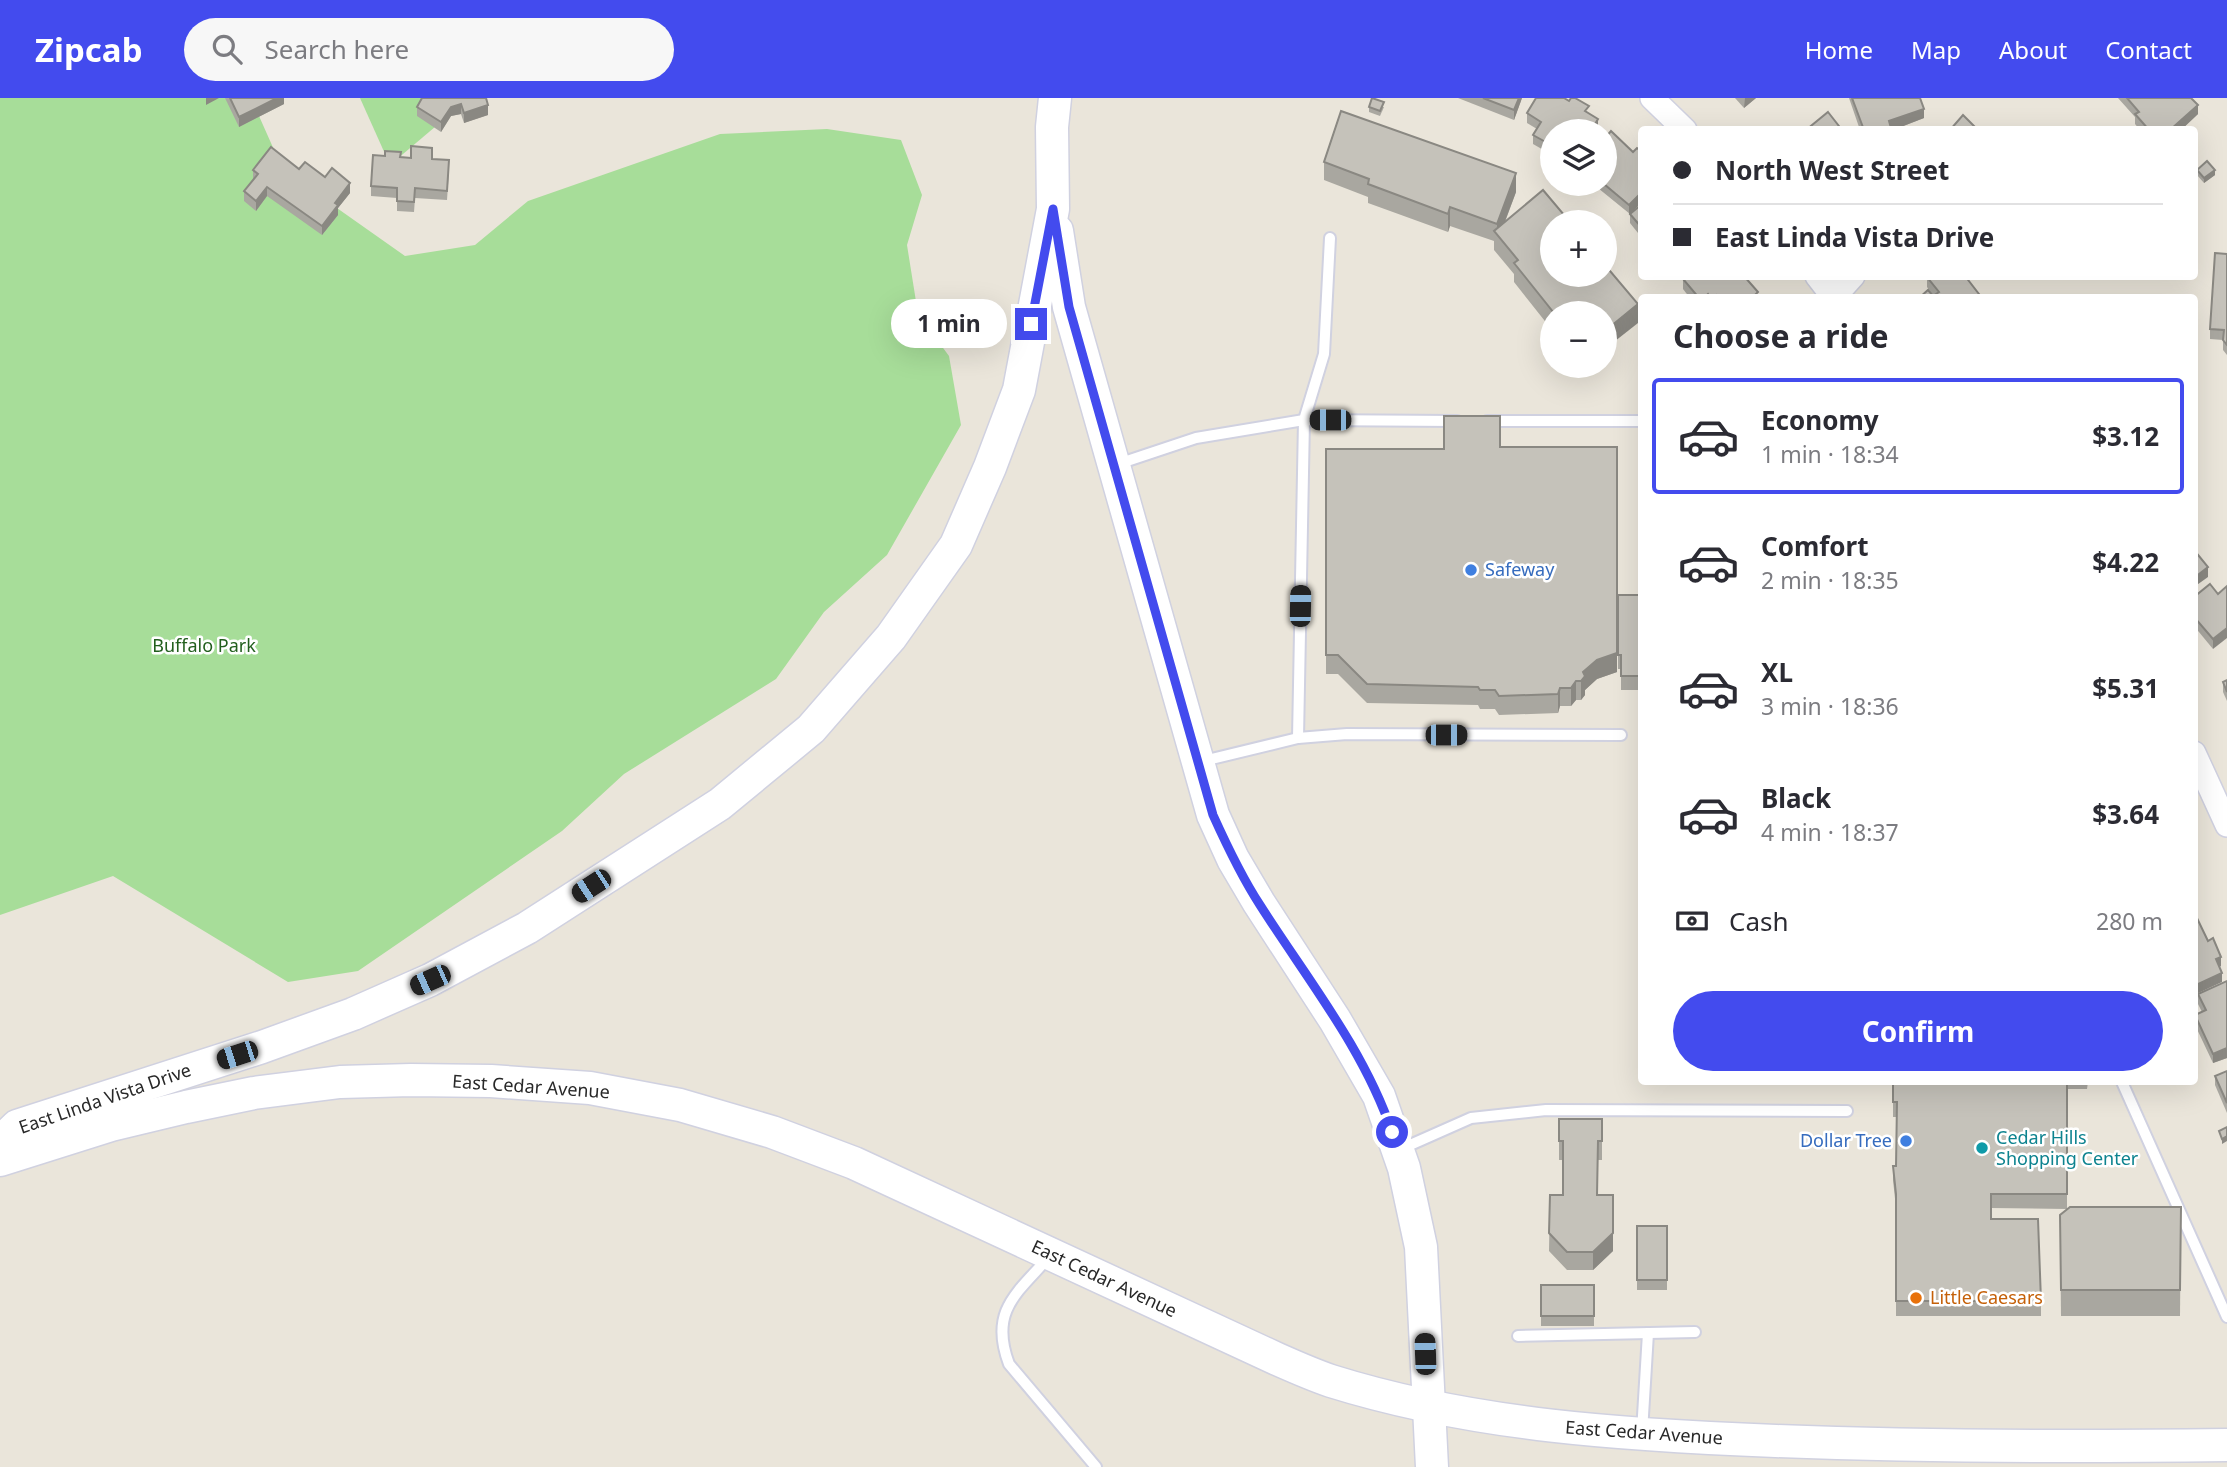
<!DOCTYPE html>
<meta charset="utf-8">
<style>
body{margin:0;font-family:"Noto Sans",sans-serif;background:#f7f7f7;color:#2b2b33;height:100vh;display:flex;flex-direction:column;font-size:26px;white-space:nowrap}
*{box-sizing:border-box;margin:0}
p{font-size:23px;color:#7c7c81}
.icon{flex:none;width:38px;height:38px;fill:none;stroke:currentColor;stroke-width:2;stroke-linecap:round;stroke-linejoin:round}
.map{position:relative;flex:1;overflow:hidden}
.sheet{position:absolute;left:1638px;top:196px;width:560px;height:791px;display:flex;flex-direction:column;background:#fff;border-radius:7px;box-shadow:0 7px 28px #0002}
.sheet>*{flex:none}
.top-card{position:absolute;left:1638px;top:28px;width:560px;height:154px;border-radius:7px;box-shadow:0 7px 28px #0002;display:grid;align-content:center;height:154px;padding:0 35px;background:#fff}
.fabs{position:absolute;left:1540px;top:21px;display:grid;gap:14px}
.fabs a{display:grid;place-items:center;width:77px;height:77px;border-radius:50%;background:#fff;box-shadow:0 7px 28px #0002;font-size:35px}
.end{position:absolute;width:32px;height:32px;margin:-16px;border:9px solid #434bee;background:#fff;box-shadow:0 0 0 4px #fff}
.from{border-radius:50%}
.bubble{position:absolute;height:49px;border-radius:24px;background:#fff;box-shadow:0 7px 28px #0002;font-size:23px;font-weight:700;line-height:49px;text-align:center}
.car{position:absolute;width:21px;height:42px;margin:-21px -10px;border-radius:9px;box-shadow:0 0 5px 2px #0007;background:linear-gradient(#222 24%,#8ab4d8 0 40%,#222 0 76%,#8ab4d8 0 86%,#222 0)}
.top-card b{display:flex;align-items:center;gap:24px;height:66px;font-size:26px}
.top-card b+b{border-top:2px solid #e1e1e2}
.top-card i{width:18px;height:18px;background:#2b2b33}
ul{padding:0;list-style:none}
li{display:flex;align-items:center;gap:21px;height:116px;margin:0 14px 10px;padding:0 21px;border:4px solid transparent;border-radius:7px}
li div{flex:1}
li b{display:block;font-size:26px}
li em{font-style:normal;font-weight:700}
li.active{border-color:#434bee}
li>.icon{width:63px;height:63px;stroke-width:1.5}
h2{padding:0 35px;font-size:32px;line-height:84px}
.pay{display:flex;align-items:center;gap:18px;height:77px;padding:0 35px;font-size:26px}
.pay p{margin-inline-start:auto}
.primary-button{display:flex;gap:14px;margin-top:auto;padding:14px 35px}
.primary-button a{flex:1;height:80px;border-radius:42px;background:#434bee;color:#fff;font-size:28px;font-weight:700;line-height:80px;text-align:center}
header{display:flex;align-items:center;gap:42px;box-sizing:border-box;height:98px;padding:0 35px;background:#434bee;color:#fff}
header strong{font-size:33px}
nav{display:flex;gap:38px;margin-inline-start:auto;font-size:24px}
.search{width:490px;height:63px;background:#f7f7f7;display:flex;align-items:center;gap:18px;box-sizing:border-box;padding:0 24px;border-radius:38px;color:#7c7c81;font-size:26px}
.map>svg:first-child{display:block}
.green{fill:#a7dd99}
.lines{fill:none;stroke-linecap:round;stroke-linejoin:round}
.lane-casing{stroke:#d0d1e0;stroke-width:14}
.street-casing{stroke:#d0d1e0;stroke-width:26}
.secondary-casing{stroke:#d0d1e0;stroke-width:35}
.lane{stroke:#fff;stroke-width:10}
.street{stroke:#fff;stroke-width:23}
.secondary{stroke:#fff;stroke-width:32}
.wall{fill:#a9a7a0}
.shaded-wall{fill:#8a8882}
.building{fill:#c5c2ba;stroke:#8a8882;stroke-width:2}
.route{stroke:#434bee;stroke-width:9}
.shop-dot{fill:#3f7fe0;stroke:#fff;stroke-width:2.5}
.culture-dot{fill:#0f9aa8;stroke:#fff;stroke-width:2.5}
.food-dot{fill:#e8710a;stroke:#fff;stroke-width:2.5}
.labels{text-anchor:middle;stroke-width:5;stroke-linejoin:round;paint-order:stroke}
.shop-label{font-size:18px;fill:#366cbe;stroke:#fff;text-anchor:start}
.park-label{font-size:18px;fill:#225f1d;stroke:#fff}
.street-label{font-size:18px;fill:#282828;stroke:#fff}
.culture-label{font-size:18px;fill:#0d838f;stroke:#fff;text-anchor:start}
.food-label{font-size:18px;fill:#c56008;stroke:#fff;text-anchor:start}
</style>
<header>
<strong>Zipcab</strong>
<div class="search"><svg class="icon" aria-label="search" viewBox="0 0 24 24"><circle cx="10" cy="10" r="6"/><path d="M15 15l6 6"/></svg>Search here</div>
<nav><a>Home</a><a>Map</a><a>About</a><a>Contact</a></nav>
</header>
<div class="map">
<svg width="2227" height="1369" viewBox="0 0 2227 1369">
<rect width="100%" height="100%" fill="#eae5da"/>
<g class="green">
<path d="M0,0H251L283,72L405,158L475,147L528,103L720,36L827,31L901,42L922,97L907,147L918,216L949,258L961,327L887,457L824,514L776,581L624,676L562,733L358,873L288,884L113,778L0,817Z"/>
<path d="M360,0H451L442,23L390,67Z"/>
</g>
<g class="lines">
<g class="lane-casing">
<g id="lane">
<path d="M1487,323H1642"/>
<path d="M1118,366L1196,340L1304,322L1457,323"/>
<path d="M1298,640L1304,322L1324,256L1330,140"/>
<path d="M1199,664L1298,640L1347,636L1621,637"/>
<path d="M2122,984L2227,1219"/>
<path d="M1401,1051L1471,1020L1546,1012L1847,1013"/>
<path d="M1049,1159C1017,1195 989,1213 1009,1266L1096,1369"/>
<path d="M1518,1238L1695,1234"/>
<path d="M1642,1334L1648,1235"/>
</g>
</g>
<g class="street-casing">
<g id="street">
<path d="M1652,0L1685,32"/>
<path d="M1817,178L1834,200"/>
<path d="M1834,199L1853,178"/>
<path d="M2194,655L2227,727"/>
</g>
</g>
<g class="secondary-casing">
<g id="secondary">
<path d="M1057,133L1069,209L1213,717L1233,761L1259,805L1335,922L1379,998L1404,1070L1421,1149L1432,1369"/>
<path d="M0,1045L17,1028L262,949L353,916L430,882L527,830L720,706L811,631L891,539L956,447L990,369L1019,292L1053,111L1052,29L1055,0"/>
<path d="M0,1062L111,1027L186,1009L254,995L340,984L411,982L491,983L590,990L680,1007L772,1034L854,1065L1277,1261C1295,1269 1313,1277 1331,1283C1475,1328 1627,1337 1776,1343C1927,1349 2077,1349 2227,1347"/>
</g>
</g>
<use href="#lane" class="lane"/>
<use href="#street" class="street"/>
<use href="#secondary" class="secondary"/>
</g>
<g class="wall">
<path d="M225,0H284V6L239,29Z"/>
<path d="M486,0L488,17L464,25L461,16L451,18L441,34L417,18V9Z"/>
<path d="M1458,0H1522L1514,22Z"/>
<path d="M1735,0H1756L1744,10Z"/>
<path d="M1849,0H1920L1924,20L1893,32H1860Z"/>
<path d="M2118,0H2191L2198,16L2181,32H2140L2135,26V19Z"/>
<path d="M1369,9H1384L1380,18L1369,14Z"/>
<path d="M1527,15H1589L1598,30L1596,33H1552V77L1542,71V61L1547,54L1533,46V37L1537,31L1527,25Z"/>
<path d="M1605,40L1632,113L1642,106V140L1630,125V116L1593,86H1605Z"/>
<path d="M401,59L432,61L449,72L447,102L415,100L414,114L397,113V100L371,98V88Z"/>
<path d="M1324,64L1516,94L1505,124L1638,225L1605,215H1552V232L1514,184V176L1494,152V143L1450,128L1448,134L1368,105V99L1324,82Z"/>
<path d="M299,71L325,79L350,95L338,110V117L322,137L267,98L256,113L244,103V93L253,82V72Z"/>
<path d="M2197,72L2215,77L2204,85L2197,77Z"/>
<path d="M2227,156V257L2223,252V242L2210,241V231Z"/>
<path d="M1981,178H2019V182L1981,180Z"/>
<path d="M1927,179L1982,200L1933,198L1927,189Z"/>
<path d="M1683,181L1758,200H1690L1683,191Z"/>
<path d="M1500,349L1617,574L1597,581L1585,592V597L1581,602H1576L1571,608H1560L1558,615L1499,617L1495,611H1480L1478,607L1367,605L1338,576H1326V351H1444Z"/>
<path d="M2218,496L2213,551L2194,528V499Z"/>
<path d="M1618,497H1642V592H1621V571H1618Z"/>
<path d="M2227,582V603L2223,594V584Z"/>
<path d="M2227,883V960L2213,965L2195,927V917L2202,914L2198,906V896Z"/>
<path d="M2227,973V1015L2215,987V978Z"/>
<path d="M1893,984H2088L2087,991H2067V1111L1991,1110V1121L2041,1203V1218H1896V1110L1893,1082V1068H1896L1897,1019H1893Z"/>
<path d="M1559,1021H1602V1062H1598V1097L1613,1153L1593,1172H1567L1549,1153L1550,1097H1563V1062H1559Z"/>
<path d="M2181,1109L2180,1218H2061L2060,1117Z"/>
<rect x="1637" y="1128" width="30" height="64"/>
<rect x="1541" y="1187" width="53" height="41"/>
</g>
<g class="shaded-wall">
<path d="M206,0H219L206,7Z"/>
<path d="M277,0H284V6L239,29V19Z"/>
<path d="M1519,0H1522L1514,22V12Z"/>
<path d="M1745,0H1756L1744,10Z"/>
<path d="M461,6V16L451,18L441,34V24L451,9Z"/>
<path d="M488,7V17L464,25V15Z"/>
<path d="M2198,7V16L2181,32H2170Z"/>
<path d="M1924,11V20L1893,32H1887L1889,23Z"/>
<path d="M1598,21V30L1596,33H1591Z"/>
<path d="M2215,72V77L2204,85V80Z"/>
<path d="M1516,75V94L1499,139L1497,137V126Z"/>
<path d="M350,85V95L338,110V117L322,137V128L335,105Z"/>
<path d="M267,89V98L256,113V103Z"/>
<path d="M1642,94V104L1629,117V107Z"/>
<path d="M1450,109V128L1448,134V116Z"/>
<path d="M1638,206V225L1605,251V233Z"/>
<path d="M2208,469V479L2194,489V480Z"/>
<path d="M2227,530V540L2213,551V541Z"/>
<path d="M1617,555V574L1597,581L1585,592V597L1581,602V583L1583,574L1597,562Z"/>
<path d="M1576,583V602L1571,608V590Z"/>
<path d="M1560,590V608L1558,615V596Z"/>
<path d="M2221,859V868L2216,871V861Z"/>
<path d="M2222,875V884L2194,897V888Z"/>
<path d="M2227,950V960L2213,965V956Z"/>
<path d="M2227,1038V1043L2222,1046V1041Z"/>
<path d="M1613,1135V1153L1593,1172V1154Z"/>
</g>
<g class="building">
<path d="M230,0H277L239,19Z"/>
<path d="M422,0H486L488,7L464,15L461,6L451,9L441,24L417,9Z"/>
<path d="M1372,0L1384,4L1380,13L1369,9Z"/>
<path d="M1483,0H1519L1514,12Z"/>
<path d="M1536,0H1564L1569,3L1571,0H1575L1589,8L1585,13L1598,21L1591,33H1552V67L1542,61L1551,47L1533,37L1541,24L1527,15Z"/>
<path d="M1852,0H1920L1924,11L1889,23L1891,30L1887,32H1864Z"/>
<path d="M2127,0H2191L2198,7L2170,32H2149L2135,16L2139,14Z"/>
<path d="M1341,13L1516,75L1497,126L1450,109L1448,116L1368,86L1369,81L1324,64Z"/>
<path d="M1828,14L1842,32H1806Z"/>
<path d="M1963,17L1978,32H1950Z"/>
<path d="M1611,33L1633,54L1637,50L1642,54V94L1629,107L1604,86L1605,40Z"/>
<path d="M411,48L432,50V61L449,62L447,93L415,90L414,104L397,103V90L371,88L373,57L385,58V53L401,54L400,59L411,60Z"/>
<path d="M271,49L299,71L305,64L325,79L332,70L350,85L335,105L338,107L322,128L267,89L256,103L244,93L258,76L253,72Z"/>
<path d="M2207,63L2215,72L2204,80L2197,72Z"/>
<path d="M1543,92L1570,124H1552V177H1605V167L1638,206L1605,233V215H1554L1514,165L1518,162L1494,133Z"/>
<path d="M1642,106V130L1630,116Z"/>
<path d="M2215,155L2227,156V247L2223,242L2224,232L2210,231Z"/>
<path d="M1687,178H1744L1758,194L1752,200H1718L1716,197L1711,200L1708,196L1704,200H1699L1683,181Z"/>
<path d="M1928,178H1965L1982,200H1919L1928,192L1933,198L1939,194L1927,179Z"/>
<path d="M1444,318H1500V349H1617V555L1597,562L1583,574L1585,578L1581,583H1576L1571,590H1560L1558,596L1499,598L1495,592H1480L1478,589L1367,586L1338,557H1326V351H1444Z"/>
<path d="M2194,452L2208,469L2194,480Z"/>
<path d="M2210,486L2218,496L2227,488V530L2213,541L2194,519V499Z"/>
<path d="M1618,497H1642V578H1621V557H1618Z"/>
<path d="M2227,582V594L2223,584Z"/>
<path d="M2195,816L2208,843L2213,840L2221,859L2216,861L2222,875L2194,888V817Z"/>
<path d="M2227,883V950L2213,956L2195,917L2206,912L2198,896Z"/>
<path d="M2227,973V1005L2215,978Z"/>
<path d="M1893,984H2067V1096H1991V1121H2038L2041,1203H1896V1096L1893,1068H1896L1897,1004H1893Z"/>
<path d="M1559,1021H1602V1043H1598L1597,1097H1613V1135L1593,1154H1567L1549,1135L1550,1097H1563V1043H1559Z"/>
<path d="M2227,1029V1038L2222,1041L2219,1033Z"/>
<path d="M2070,1109H2181L2180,1192H2061L2060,1117Z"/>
<rect x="1637" y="1128" width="30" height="54"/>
<rect x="1541" y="1187" width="53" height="31"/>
</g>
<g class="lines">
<path class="route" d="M1031,226L1053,111L1069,209L1213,717C1227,748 1241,778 1260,807C1307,881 1364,951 1392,1034"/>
</g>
<g class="shop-dot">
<circle cx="1471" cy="472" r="7"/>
<circle cx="1906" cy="1043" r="7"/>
</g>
<circle class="culture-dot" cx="1982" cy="1050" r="7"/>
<circle class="food-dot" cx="1916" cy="1200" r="7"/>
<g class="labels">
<g class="shop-label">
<text x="1485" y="478">Safeway</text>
<text x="1892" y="1049" text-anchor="end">Dollar Tree</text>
</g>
<g class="park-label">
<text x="204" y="554">Buffalo Park</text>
</g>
<g class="street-label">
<text transform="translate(531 989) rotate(4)" y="6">East Cedar Avenue</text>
<text transform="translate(105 1001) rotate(-19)" y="6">East Linda Vista Drive</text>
<text transform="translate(1104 1181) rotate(25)" y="6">East Cedar Avenue</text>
<text transform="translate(1644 1335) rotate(4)" y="6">East Cedar Avenue</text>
</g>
<g class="culture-label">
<text x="1996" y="1046">Cedar Hills<tspan x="1996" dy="21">Shopping Center</tspan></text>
</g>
<g class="food-label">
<text x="1930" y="1206">Little Caesars</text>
</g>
</g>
</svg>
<div class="fabs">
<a><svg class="icon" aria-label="layers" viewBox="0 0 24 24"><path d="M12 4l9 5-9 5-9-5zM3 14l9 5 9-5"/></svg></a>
<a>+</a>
<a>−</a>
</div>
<i class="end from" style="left:1392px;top:1034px"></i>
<i class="end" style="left:1031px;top:226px"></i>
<div class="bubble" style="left:891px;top:201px;width:116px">1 min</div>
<i class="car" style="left:1330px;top:322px;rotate:270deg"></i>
<i class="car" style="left:1300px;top:508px;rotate:1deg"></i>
<i class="car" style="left:1446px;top:637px;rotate:90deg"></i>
<i class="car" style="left:591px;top:788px;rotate:237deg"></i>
<i class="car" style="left:430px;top:882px;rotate:246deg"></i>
<i class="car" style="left:237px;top:957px;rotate:252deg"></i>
<i class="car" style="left:1425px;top:1256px;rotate:358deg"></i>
<div class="top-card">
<b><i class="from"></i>North West Street</b>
<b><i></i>East Linda Vista Drive</b>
</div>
<section class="sheet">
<h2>Choose a ride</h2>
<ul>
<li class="active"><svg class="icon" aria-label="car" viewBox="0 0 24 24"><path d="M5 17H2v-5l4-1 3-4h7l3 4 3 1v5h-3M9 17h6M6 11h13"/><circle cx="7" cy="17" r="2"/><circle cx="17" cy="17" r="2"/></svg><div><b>Economy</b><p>1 min · 18:34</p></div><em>$3.12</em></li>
<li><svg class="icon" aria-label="car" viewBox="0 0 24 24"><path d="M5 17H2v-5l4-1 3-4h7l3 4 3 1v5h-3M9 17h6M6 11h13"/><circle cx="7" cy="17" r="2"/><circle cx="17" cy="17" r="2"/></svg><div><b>Comfort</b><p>2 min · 18:35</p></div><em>$4.22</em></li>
<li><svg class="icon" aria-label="car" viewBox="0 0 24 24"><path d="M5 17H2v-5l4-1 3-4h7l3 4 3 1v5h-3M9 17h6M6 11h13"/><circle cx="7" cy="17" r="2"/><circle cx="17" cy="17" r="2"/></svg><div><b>XL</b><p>3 min · 18:36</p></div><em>$5.31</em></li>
<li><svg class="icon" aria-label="car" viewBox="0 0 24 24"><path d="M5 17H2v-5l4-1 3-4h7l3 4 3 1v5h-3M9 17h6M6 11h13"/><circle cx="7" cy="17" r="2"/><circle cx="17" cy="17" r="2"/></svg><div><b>Black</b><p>4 min · 18:37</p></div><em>$3.64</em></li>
</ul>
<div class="pay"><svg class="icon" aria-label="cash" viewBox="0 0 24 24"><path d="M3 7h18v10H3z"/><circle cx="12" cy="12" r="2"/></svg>Cash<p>280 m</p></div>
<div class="primary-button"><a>Confirm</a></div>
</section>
</div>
